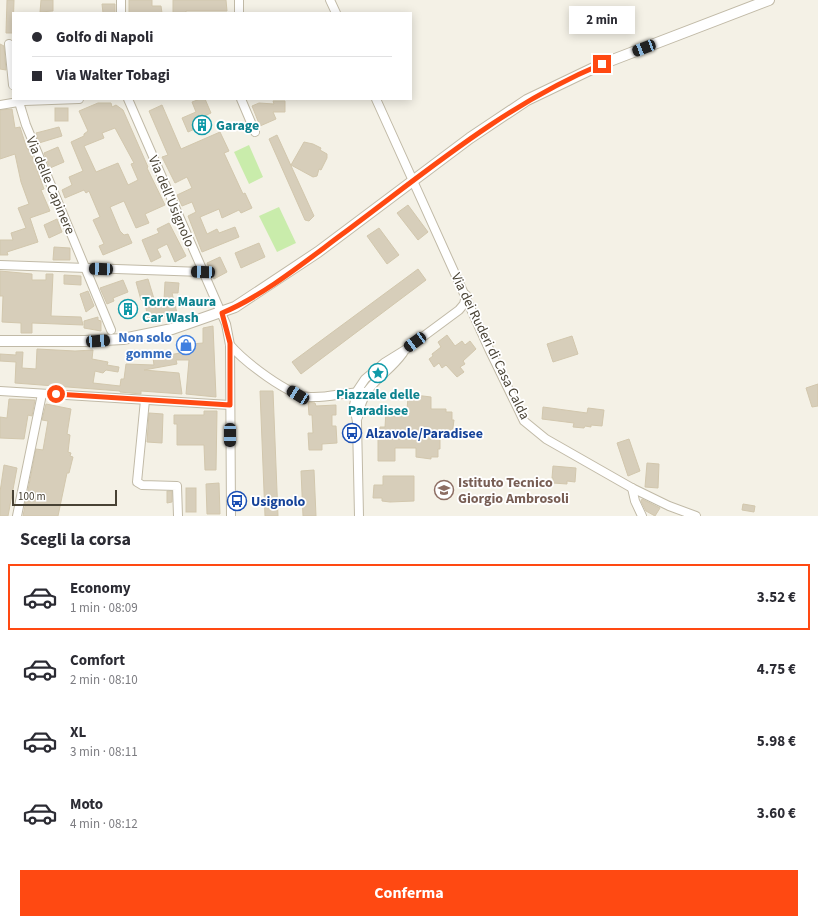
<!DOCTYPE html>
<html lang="it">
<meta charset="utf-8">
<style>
body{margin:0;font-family:"Source Sans 3",sans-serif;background:#f7f7f7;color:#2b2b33;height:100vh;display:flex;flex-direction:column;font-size:15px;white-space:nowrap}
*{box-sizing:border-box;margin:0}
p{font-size:13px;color:#7c7c81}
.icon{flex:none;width:22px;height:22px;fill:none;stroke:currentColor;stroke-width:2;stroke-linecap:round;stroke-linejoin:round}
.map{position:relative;height:516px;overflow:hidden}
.side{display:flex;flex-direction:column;background:#fff;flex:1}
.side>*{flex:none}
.top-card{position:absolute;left:12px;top:12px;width:400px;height:88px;border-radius:0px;box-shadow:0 2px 10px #0003;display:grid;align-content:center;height:88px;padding:0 20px;background:#fff}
.scale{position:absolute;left:12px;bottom:10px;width:105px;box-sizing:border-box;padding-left:4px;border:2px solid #484234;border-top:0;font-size:11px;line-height:14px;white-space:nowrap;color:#484234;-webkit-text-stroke:3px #fff;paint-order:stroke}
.end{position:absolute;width:18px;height:18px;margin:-9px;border:5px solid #ff4912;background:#fff;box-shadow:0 0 0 2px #fff}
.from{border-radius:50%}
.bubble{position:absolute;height:28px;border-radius:0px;background:#fff;box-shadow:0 2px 10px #0003;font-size:13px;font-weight:700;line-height:28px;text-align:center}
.car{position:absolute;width:12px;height:24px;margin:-12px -6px;border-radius:5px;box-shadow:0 0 3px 1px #0007;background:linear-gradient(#222 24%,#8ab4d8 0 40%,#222 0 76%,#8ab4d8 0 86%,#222 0)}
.top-card b{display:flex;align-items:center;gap:14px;height:38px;font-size:15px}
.top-card b+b{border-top:1px solid #e1e1e2}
.top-card i{width:10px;height:10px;background:#2b2b33}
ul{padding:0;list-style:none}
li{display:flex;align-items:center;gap:12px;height:66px;margin:0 8px 6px;padding:0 12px;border:2px solid transparent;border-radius:0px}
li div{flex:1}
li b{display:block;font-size:15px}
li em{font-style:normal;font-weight:700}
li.current{border-color:#ff4912}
li>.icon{width:36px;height:36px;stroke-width:1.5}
h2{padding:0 20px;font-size:18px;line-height:48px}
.cta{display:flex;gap:8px;margin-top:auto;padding:8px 20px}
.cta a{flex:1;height:46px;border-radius:0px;background:#ff4912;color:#fff;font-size:16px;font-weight:700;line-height:46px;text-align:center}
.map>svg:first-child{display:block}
.green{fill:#c9ecab}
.building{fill:#d7ceba;stroke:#d2c7ad;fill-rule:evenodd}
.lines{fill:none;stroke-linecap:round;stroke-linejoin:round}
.minor-casing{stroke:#c1baa7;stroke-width:10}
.tertiary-casing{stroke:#c1baa7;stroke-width:12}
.minor{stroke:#fff;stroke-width:8}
.tertiary{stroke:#fff;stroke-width:10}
.route{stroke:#ff4912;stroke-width:5}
.labels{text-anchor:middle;stroke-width:3.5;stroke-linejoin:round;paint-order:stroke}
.culture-label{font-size:14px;font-weight:bold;fill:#0d838f;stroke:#fff;text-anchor:start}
.street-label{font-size:14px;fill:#484234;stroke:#fff}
.shop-label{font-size:14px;font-weight:bold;fill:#366cbe;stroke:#fff;text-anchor:end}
.transit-label{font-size:14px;font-weight:bold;fill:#164399;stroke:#fff;text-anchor:start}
.education-label{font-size:14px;font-weight:bold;fill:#785e54;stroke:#fff;text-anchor:start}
</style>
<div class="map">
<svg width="818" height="516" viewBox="0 0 818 516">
<rect width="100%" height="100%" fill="#f4f1e6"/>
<g class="green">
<path d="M249,145L263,177L249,184L234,152Z"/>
<path d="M279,207L296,243L277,252L259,216Z"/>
</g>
<g class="building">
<path d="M7,0H14L13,33H6Z"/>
<path d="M41,0H53V11L40,12Z"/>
<path d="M129,0H152V6H161L162,13H129Z"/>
<path d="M173,0H226L227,11H186V13H173Z"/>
<path d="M102,4H115V13H103Z"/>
<path d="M0,44L4,46L6,70L0,69Z"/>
<path d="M200,99H205L211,113L200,118L204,125L188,132L182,118L196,112L192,102Z"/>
<path d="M273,101H285V112H273L276,119L260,126L252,106L259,103L274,104Z"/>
<path d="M98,103H111L112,107L116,105L123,110L148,167L147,168L165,205L145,214L149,223L136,228L124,201L110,207L120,231L124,235L128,234L132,243L103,255L99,246L104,244L93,220L100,217L89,191L86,193L84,190L65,198L62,190L72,185L69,177L83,171L71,142L84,136V134L88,131L79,111ZM115,128L134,163L131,164L138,180L128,185L118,163L96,172L84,146L104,138L102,133Z"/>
<path d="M162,105L181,149L220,132L229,151L224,153L243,194L245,193L252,208L241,213L239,210L222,218L219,209L200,217L207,234L217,229L219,233L235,227L239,237L202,252L188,216L196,212L192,202L182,206L177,195L192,188L187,177L175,183L162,157L168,155L149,111Z"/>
<rect x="55" y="108" width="13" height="13"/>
<path d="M12,109L15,128L20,127L27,149L29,148L44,189L41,190L50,211L30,218L38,242L7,252L8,255H0V240H13L11,233L26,228L18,208L29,204L21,182L15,154L0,159V110Z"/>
<path d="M59,127L62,136L39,143L36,133Z"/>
<path d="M277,135L314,216L309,221L305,220L269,139Z"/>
<path d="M304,142L313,144L321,148L320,150L327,154V158L321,170L319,169L317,176L313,177L291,165Z"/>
<path d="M58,147L64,162L50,168L44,153Z"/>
<path d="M408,205L428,232L418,240L397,213Z"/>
<path d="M57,219L62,232L49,238L44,225Z"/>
<path d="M169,223L186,256L175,262L167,244L157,249L161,257L151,262L142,240L159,233L157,229Z"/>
<path d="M379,228L399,255L387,264L367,236Z"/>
<path d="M259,243L265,257L241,268L235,253Z"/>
<path d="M54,247L70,248V260H53Z"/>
<path d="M220,257L227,272L214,279L207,263Z"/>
<path d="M418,269L426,280L301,374L292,362Z"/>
<path d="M0,271L32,274V280H46V274H53L51,316L81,317L83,325L32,323V333H21V323L2,322L3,296H0Z"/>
<path d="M64,275L81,276V285L64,284Z"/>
<path d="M148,279L155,302L164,300L165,282L179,283L178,293H172L177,313L163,317V314L148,318L144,299L141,300L136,282Z"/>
<path d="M123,280L128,292L113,298L114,301L107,304L100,288Z"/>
<path d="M88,291L94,306L86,312L80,294Z"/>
<path d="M98,317V320L101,321V331L84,328V321Z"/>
<path d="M213,326L216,397L186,394L189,360H176L177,364L144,370L179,373L182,394L141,391V394L120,392V391L15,383L16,362L0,361V354L16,355V352H23L22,368L36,369L37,349L75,351L93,350L92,359L108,362L107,365L119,367L118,372L106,370L103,373L95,371L93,383L120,386L121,379H124L126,364L154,365L153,358L180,353V345L203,343V328Z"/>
<path d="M447,335L455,346L462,341L465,345L470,341L476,349L463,361L465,364L460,367L464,372L457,377L446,365L442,368L439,363L434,367L429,359L433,356L432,354L441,347L438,342Z"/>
<path d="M572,336L578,354L553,362L547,344Z"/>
<path d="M818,384V406L812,407L806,388Z"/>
<path d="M260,391H273L278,516H265Z"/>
<path d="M415,395L431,397V409H446V412H452V420H454L452,435H440V449H438V457H431V459L416,457V448H395V461H378V434H380V427H385L386,411L392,412L393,409H407L408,398H415Z"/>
<path d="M9,399L35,400L32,416L28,415L24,439L0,438V417L7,418Z"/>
<path d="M308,402L315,403L316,406L336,405V415H332V426H336L337,443L322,444V450H309L308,433H313L312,415H309Z"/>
<path d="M46,404L71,409L67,434L70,435L68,452L71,453L70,456L73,457L69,473H67L58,516H23L36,449L43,450L48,421L42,420Z"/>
<path d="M543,407L587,413L588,408L604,410L602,426L591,425V427L585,426L584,428L573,427L574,423L542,419Z"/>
<path d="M204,411H217L216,470H205L204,445H177V424H174V415H204Z"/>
<path d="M149,413L163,414L162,443L147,442Z"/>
<path d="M629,439L640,471L628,476L617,443Z"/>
<path d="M647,463L659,464L658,488L645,487Z"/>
<path d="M4,465L17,468L8,516H0V492Z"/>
<path d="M553,466L576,468L575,482L567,481V484L553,483V478H552Z"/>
<path d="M314,470L316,516H303L301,471Z"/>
<path d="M383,476H414V501L390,502L382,501V498H373L374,485H383Z"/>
<path d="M219,483L220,514H207L206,484Z"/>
<rect x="186" y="488" width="10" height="24"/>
<path d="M167,491H172V502L167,503Z"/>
<path d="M642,499L660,508L655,516L646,511L641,501Z"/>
<path d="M743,504L755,506L754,512L742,510Z"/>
</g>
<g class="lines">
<g class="minor-casing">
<g id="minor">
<path d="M121,0V13"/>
<path d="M239,0V13"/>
<path d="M330,0L336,13"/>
<path d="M9,44L13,85"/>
<path d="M128,99L226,324L230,345L231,516"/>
<path d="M241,99L255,132"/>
<path d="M376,99L489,349L524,421L546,439L632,488L669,506L696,516"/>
<path d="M19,102L26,125L111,330"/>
<path d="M0,105L24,101L79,99"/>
<path d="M0,265L203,272"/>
<path d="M230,345C244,361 289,397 311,397C330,398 348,391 367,392"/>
<path d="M0,391L230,405"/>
<path d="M145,400L137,482L142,485L177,486L178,516"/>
<path d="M358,417C364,381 385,378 403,353"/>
<path d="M632,488L635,501L642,516"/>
<path d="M17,516L42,394"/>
<path d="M359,516L357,422L354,405L357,391L365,379L384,363L405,350L459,310L464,304L466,295"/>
</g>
</g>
<g class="tertiary-casing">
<path id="tertiary" d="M0,341H85L123,339L172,329L235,307L318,252L470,138L527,100L602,64L769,0"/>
</g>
<use href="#minor" class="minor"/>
<use href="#tertiary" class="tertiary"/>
</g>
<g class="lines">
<path class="route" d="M56,394L230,405V343L222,313C263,296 306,261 341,235C426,172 504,105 602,64"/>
</g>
<defs>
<g id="building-ring" transform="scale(1)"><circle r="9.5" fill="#fff" stroke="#0f9aa8" stroke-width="1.5"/><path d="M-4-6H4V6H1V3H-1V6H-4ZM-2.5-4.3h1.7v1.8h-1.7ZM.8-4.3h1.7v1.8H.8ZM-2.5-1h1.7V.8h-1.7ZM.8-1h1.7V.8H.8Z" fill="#0f9aa8"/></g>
<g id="shop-ring" transform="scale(1)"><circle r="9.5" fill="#fff" stroke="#3f7fe0" stroke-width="1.5"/><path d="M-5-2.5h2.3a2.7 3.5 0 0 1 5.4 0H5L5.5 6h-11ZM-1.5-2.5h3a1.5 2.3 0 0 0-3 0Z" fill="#3f7fe0"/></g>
<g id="sight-ring" transform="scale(1)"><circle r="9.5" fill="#fff" stroke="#0f9aa8" stroke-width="1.5"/><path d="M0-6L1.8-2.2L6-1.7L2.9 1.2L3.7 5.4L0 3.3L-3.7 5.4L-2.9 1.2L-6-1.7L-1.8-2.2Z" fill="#0f9aa8"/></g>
<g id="bus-ring" transform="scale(1)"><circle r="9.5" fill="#fff" stroke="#1a4fb4" stroke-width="1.5"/><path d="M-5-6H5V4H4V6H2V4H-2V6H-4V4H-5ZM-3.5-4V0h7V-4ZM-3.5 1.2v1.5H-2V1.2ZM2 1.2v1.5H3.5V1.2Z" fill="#1a4fb4"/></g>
<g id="school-ring" transform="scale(1)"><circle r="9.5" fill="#fff" stroke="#8d6e63" stroke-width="1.5"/><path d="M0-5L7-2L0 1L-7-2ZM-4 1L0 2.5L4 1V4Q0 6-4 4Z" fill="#8d6e63"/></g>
</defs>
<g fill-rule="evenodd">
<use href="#building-ring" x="202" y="125"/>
<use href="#building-ring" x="128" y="309"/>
<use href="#shop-ring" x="186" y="345"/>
<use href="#sight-ring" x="378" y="373"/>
<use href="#bus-ring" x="352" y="433"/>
<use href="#school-ring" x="444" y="490"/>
<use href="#bus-ring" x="237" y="501"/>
</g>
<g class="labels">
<g class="culture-label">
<text x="216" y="130">Garage</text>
<text x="142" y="306">Torre Maura<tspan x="142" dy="16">Car Wash</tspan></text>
<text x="378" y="399" text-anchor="middle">Piazzale delle<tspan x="378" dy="16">Paradisee</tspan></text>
</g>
<g class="street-label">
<text transform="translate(51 185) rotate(67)" y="5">Via delle Capinere</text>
<text transform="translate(172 201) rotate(67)" y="5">Via dell'Usignolo</text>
<text transform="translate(491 346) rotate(64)" y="5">Via dei Ruderi di Casa Calda</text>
</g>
<g class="shop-label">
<text x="172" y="342">Non solo<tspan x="172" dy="16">gomme</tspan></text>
</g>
<g class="transit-label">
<text x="366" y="438">Alzavole/Paradisee</text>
<text x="251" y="506">Usignolo</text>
</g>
<g class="education-label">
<text x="458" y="487">Istituto Tecnico<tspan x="458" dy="16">Giorgio Ambrosoli</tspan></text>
</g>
</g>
</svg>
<div class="scale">100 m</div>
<i class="end from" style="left:56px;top:394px"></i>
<i class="end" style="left:602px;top:64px"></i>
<div class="bubble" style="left:569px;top:6px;width:66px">2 min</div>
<i class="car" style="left:644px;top:48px;rotate:249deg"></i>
<i class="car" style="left:101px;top:269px;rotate:272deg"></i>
<i class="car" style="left:203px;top:272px;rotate:272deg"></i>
<i class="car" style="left:98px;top:341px;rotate:86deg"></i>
<i class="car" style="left:415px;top:342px;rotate:234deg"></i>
<i class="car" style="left:298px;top:395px;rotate:302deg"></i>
<i class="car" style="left:230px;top:435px;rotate:180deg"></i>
<div class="top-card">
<b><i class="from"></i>Golfo di Napoli</b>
<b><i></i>Via Walter Tobagi</b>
</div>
</div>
<section class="side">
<h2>Scegli la corsa</h2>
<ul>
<li class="current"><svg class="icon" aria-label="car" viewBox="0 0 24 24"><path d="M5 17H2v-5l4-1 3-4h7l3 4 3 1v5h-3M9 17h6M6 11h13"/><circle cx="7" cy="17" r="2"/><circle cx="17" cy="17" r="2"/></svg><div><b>Economy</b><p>1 min · 08:09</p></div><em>3.52 €</em></li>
<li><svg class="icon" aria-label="car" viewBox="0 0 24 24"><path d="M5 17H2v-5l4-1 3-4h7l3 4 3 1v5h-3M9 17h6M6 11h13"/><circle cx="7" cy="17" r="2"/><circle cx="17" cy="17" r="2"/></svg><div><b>Comfort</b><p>2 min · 08:10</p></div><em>4.75 €</em></li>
<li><svg class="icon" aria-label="car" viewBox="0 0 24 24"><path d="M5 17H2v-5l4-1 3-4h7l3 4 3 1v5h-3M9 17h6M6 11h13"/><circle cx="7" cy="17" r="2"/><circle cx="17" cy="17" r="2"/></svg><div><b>XL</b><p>3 min · 08:11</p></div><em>5.98 €</em></li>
<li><svg class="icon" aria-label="car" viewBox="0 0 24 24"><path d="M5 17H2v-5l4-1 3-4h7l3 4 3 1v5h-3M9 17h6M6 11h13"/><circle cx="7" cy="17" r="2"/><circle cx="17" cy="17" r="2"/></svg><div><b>Moto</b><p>4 min · 08:12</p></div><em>3.60 €</em></li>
</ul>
<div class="cta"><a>Conferma</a></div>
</section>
